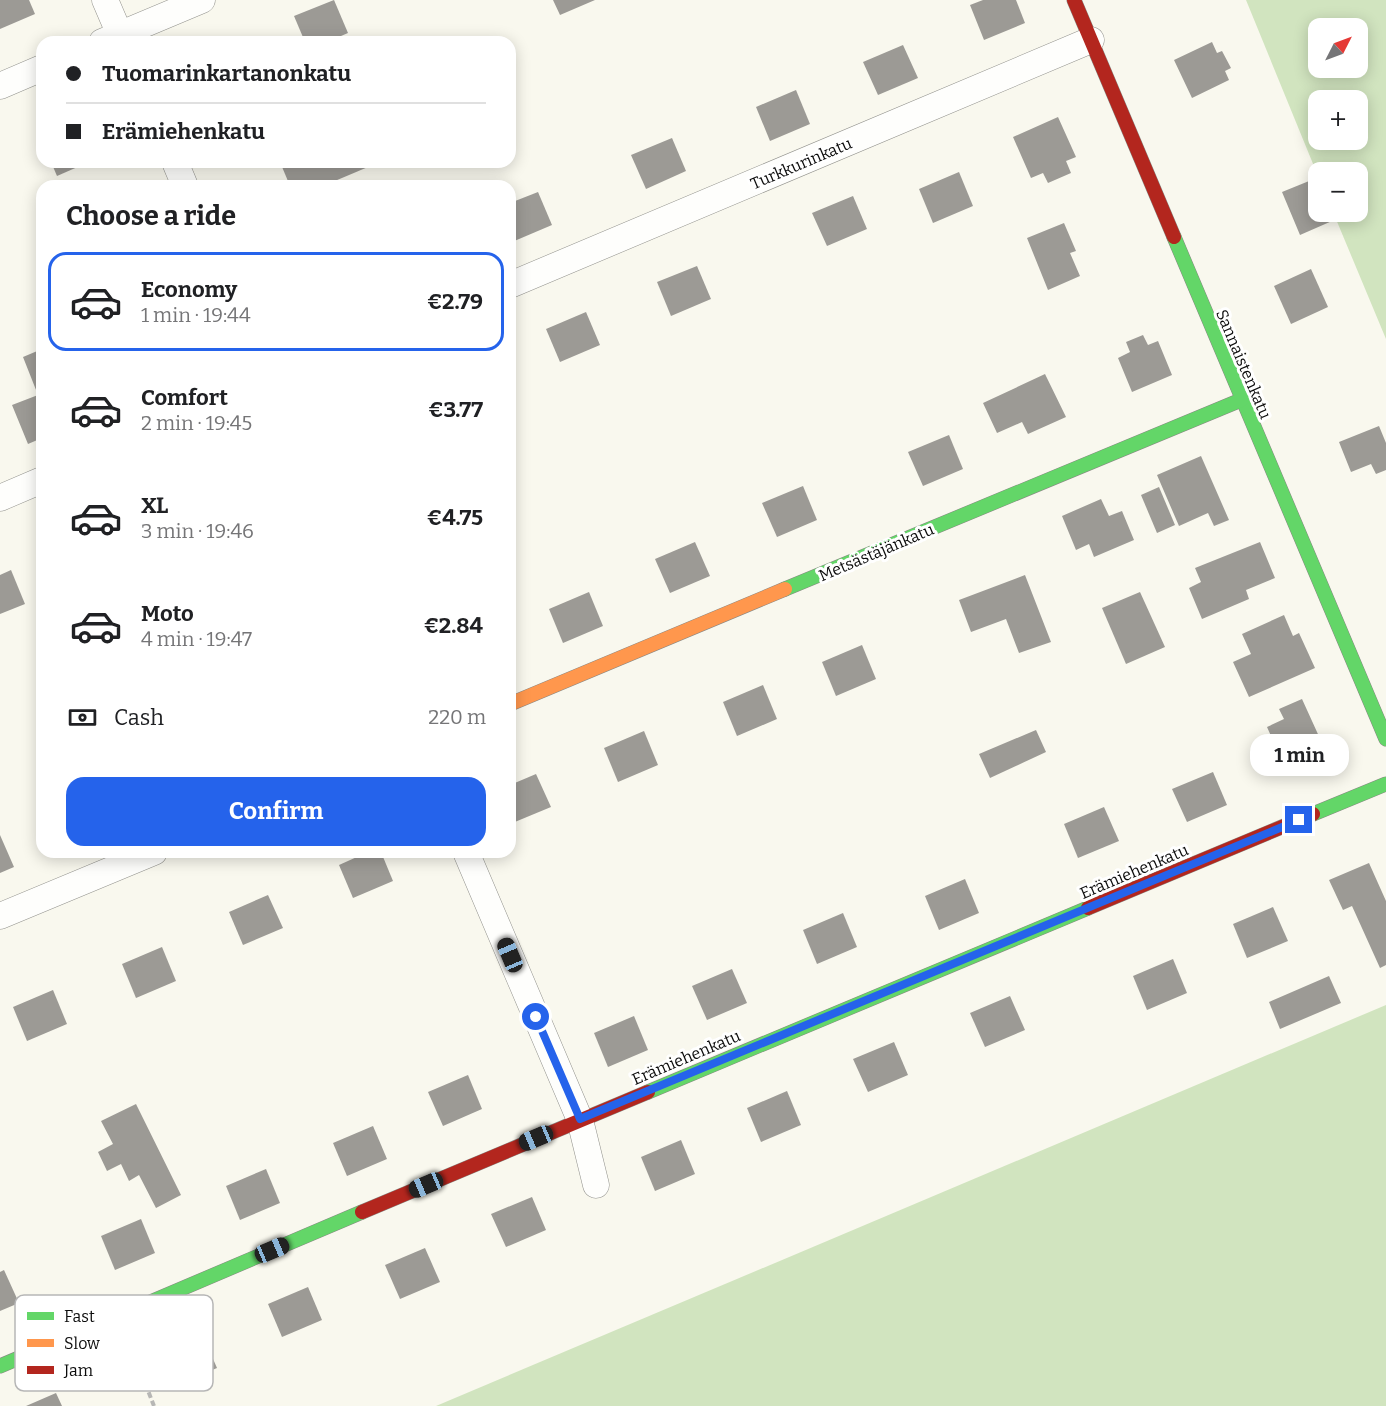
<!DOCTYPE html>
<meta charset="utf-8">
<style>
body{margin:0;font-family:Bitter,serif;background:#f2f2f2;color:#202124;height:100vh;display:flex;flex-direction:column;font-size:22px;white-space:nowrap}
*{box-sizing:border-box;margin:0}
p{font-size:20px;color:#757577}
.icon{flex:none;width:33px;height:33px;fill:none;stroke:currentColor;stroke-width:2;stroke-linecap:round;stroke-linejoin:round}
.map{position:relative;flex:1;overflow:hidden}
.details{position:absolute;left:36px;top:180px;width:480px;height:678px;display:flex;flex-direction:column;background:#fff;border-radius:18px;box-shadow:0 3px 15px #0003}
.details>*{flex:none}
.banner{position:absolute;left:36px;top:36px;width:480px;height:132px;border-radius:18px;box-shadow:0 3px 15px #0003;display:grid;align-content:center;height:132px;padding:0 30px;background:#fff}
.needle{width:39px;rotate:48deg}
.buttons{position:absolute;left:1308px;top:18px;display:grid;gap:12px}
.buttons a{display:grid;place-items:center;width:60px;height:60px;border-radius:12px;background:#fff;box-shadow:0 3px 15px #0003;font-size:30px}
.end{position:absolute;width:27px;height:27px;margin:-14px;border:8px solid #2563eb;background:#fff;box-shadow:0 0 0 3px #fff}
.from{border-radius:50%}
.bubble{position:absolute;height:42px;border-radius:18px;background:#fff;box-shadow:0 3px 15px #0003;font-size:20px;font-weight:700;line-height:42px;text-align:center}
.car{position:absolute;width:18px;height:36px;margin:-18px -9px;border-radius:8px;box-shadow:0 0 4px 2px #0007;background:linear-gradient(#222 24%,#8ab4d8 0 40%,#222 0 76%,#8ab4d8 0 86%,#222 0)}
.banner b{display:flex;align-items:center;gap:21px;height:57px;font-size:22px}
.banner b+b{border-top:2px solid #e0e0e0}
.banner i{width:15px;height:15px;background:#202124}
ul{padding:0;list-style:none}
li{display:flex;align-items:center;gap:18px;height:99px;margin:0 12px 9px;padding:0 18px;border:3px solid transparent;border-radius:18px}
li div{flex:1}
li b{display:block;font-size:22px}
li em{font-style:normal;font-weight:700}
li.on{border-color:#2563eb}
li>.icon{width:54px;height:54px;stroke-width:1.5}
h2{padding:0 30px;font-size:27px;line-height:72px}
.pay{display:flex;align-items:center;gap:15px;height:66px;padding:0 30px;font-size:22px}
.pay p{margin-inline-start:auto}
.action{display:flex;gap:12px;margin-top:auto;padding:12px 30px}
.action a{flex:1;height:69px;border-radius:18px;background:#2563eb;color:#fff;font-size:24px;font-weight:700;line-height:69px;text-align:center}
.map>svg:first-child{display:block}
.forest{fill:#d1e4bf;fill-rule:evenodd}
.building{fill:#9c9a95}
.lines{fill:none;stroke-linecap:round;stroke-linejoin:round}
.street-casing{stroke:#92928d;stroke-width:27}
.fast-casing{stroke:#898884;stroke-width:15}
.slow-casing{stroke:#898884;stroke-width:15}
.jam-casing{stroke:#898884;stroke-width:15}
.path{stroke:#b7b7b5;stroke-width:4;stroke-dasharray:6 3;stroke-linecap:butt}
.street{stroke:#fefefc;stroke-width:26}
.fast{stroke:#63d668;stroke-width:14}
.slow{stroke:#ff974d;stroke-width:14}
.jam{stroke:#b3261e;stroke-width:14}
.route{stroke:#2563eb;stroke-width:8}
.labels{text-anchor:middle;stroke-width:6;stroke-linejoin:round;paint-order:stroke}
.street-label{font-size:16px;fill:#0b0b0b;stroke:#fff}
.key{fill:#fff;stroke:#b6b6b6;stroke-width:1.5}
.key-label{font-size:16px;fill:#0b0b0b}
</style>
<div class="map">
<svg width="1386" height="1406" viewBox="0 0 1386 1406">
<rect width="100%" height="100%" fill="#f9f8ee"/>
<g class="forest">
<path d="M1246,0H1386V339L1333,212H1358V172H1318V176ZM1318,28H1358V68H1318ZM1318,100H1358V140H1318Z"/>
<path d="M1386,1005V1406H436Z"/>
</g>
<g class="building">
<path d="M0,0H29L35,14L0,29Z"/>
<path d="M334,0L348,33L327,42H305L294,16Z"/>
<path d="M553,0H595L560,15Z"/>
<path d="M983,0H1016L1025,23L984,40L970,5Z"/>
<path d="M1212,42L1217,53L1222,51L1231,68L1225,71L1229,80L1192,98L1174,60Z"/>
<path d="M903,45L918,78L878,95L863,62Z"/>
<path d="M796,90L810,124L770,141L756,107Z"/>
<path d="M1058,117L1076,157L1066,161L1071,173L1048,183L1043,173L1031,178L1013,137Z"/>
<path d="M672,138L686,171L646,189L631,155Z"/>
<path d="M51,162H89L57,176Z"/>
<path d="M280,162H366L368,167L323,186H290Z"/>
<path d="M959,172L973,206L933,223L919,189Z"/>
<path d="M1314,179L1318,190V212H1328L1332,221L1300,235L1282,192Z"/>
<path d="M538,192L552,225L512,242L510,203Z"/>
<path d="M853,196L867,229L827,246L812,213Z"/>
<path d="M1064,223L1076,251L1070,253L1080,276L1048,290L1027,238Z"/>
<path d="M697,266L711,299L671,316L657,282Z"/>
<path d="M1311,269L1328,307L1291,324L1274,286Z"/>
<path d="M586,312L600,345L560,362L546,329Z"/>
<path d="M1143,335L1148,345L1158,341L1172,375L1132,392L1118,358L1130,352L1126,342Z"/>
<path d="M42,349V438L28,444L12,405L38,395L23,357Z"/>
<path d="M1045,374L1066,417L1028,434L1022,422L997,433L983,403Z"/>
<path d="M1379,426L1386,443V470L1376,474L1371,464L1351,472L1339,442Z"/>
<path d="M949,435L963,469L923,486L908,452Z"/>
<path d="M1201,456L1229,520L1214,526L1208,513L1179,526L1157,475Z"/>
<path d="M803,486L817,520L777,537L762,503Z"/>
<path d="M1159,487L1175,525L1157,533L1141,495Z"/>
<path d="M1101,499L1109,516L1122,511L1134,540L1094,557L1089,544L1076,550L1062,516Z"/>
<path d="M695,542L710,576L670,593L655,559Z"/>
<path d="M1260,542L1275,578L1246,590L1249,599L1202,619L1189,588L1201,582L1195,568Z"/>
<path d="M11,570L25,604L0,614V575Z"/>
<path d="M1025,575L1051,642L1019,653L1006,619L971,632L959,600Z"/>
<path d="M589,592L603,626L563,643L549,609Z"/>
<path d="M1140,592L1165,647L1126,664L1102,608Z"/>
<path d="M1284,615L1293,636L1299,633L1315,668L1249,697L1233,662L1251,654L1242,634Z"/>
<path d="M862,645L876,679L836,696L822,662Z"/>
<path d="M763,685L777,719L737,736L723,702Z"/>
<path d="M1302,699L1322,743L1282,761L1267,727L1284,719L1279,709Z"/>
<path d="M1036,730L1046,752L990,778L979,754Z"/>
<path d="M644,731L658,765L618,782L604,748Z"/>
<path d="M1213,772L1227,805L1187,822L1172,789Z"/>
<path d="M536,774L551,807L510,824V785Z"/>
<path d="M1104,807L1119,841L1078,858L1064,824Z"/>
<path d="M0,835L14,867L0,873Z"/>
<path d="M368,852H381L393,881L353,898L339,865Z"/>
<path d="M1369,863L1386,901V965L1380,968L1352,906L1343,910L1329,880Z"/>
<path d="M965,879L979,913L939,930L925,896Z"/>
<path d="M268,895L283,928L243,945L229,912Z"/>
<path d="M1273,907L1288,941L1247,958L1233,924Z"/>
<path d="M843,913L857,947L817,964L803,930Z"/>
<path d="M162,947L176,981L136,998L122,964Z"/>
<path d="M1173,959L1187,993L1147,1010L1133,976Z"/>
<path d="M732,969L747,1003L707,1020L692,986Z"/>
<path d="M1329,976L1341,1003L1280,1029L1269,1002Z"/>
<path d="M53,990L67,1024L27,1041L13,1007Z"/>
<path d="M1010,996L1025,1030L985,1047L970,1013Z"/>
<path d="M634,1016L648,1050L608,1067L594,1033Z"/>
<path d="M894,1042L908,1075L868,1092L853,1059Z"/>
<path d="M468,1075L482,1109L443,1126L428,1092Z"/>
<path d="M787,1091L801,1125L761,1142L747,1108Z"/>
<path d="M136,1104L181,1195L156,1208L139,1175L129,1181L121,1164L107,1171L98,1152L113,1144L101,1121Z"/>
<path d="M373,1126L387,1159L347,1176L333,1143Z"/>
<path d="M681,1140L695,1174L655,1191L641,1157Z"/>
<path d="M266,1169L280,1203L240,1220L226,1186Z"/>
<path d="M532,1197L546,1230L506,1247L491,1214Z"/>
<path d="M141,1219L155,1253L115,1270L101,1236Z"/>
<path d="M425,1248L440,1282L400,1299L385,1265Z"/>
<path d="M4,1270L19,1303L0,1311V1272Z"/>
<path d="M308,1287L322,1320L282,1337L268,1304Z"/>
<path d="M202,1334L217,1368L177,1385L163,1351Z"/>
<path d="M56,1393L62,1406H26Z"/>
</g>
<g class="lines">
<g class="street-casing">
<g id="street">
<path d="M105,0L123,42"/>
<path d="M102,42L202,0"/>
<path d="M0,86L42,68"/>
<path d="M175,162L185,186"/>
<path d="M510,285L1091,40"/>
<path d="M0,498L42,480"/>
<path d="M466,852L580,1120L596,1185"/>
<path d="M0,916L154,852"/>
</g>
</g>
<g class="fast-casing">
<g id="fast">
<path d="M1174,237L1386,739"/>
<path d="M785,589L1241,400"/>
<path d="M1313,814L1386,784"/>
<path d="M648,1092L1088,908"/>
<path d="M0,1366L362,1212"/>
</g>
</g>
<g class="slow-casing">
<path id="slow" d="M510,704L785,589"/>
</g>
<g class="jam-casing">
<g id="jam">
<path d="M1074,0L1174,237"/>
<path d="M1088,908L1313,814"/>
<path d="M362,1212L648,1092"/>
</g>
</g>
<path class="path" d="M129,1342L154,1406"/>
<use href="#street" class="street"/>
<use href="#fast" class="fast"/>
<use href="#slow" class="slow"/>
<use href="#jam" class="jam"/>
</g>
<g class="lines">
<path class="route" d="M536,1017L580,1119L1299,820"/>
</g>
<g class="labels">
<g class="street-label">
<text transform="translate(801 163) rotate(-23)" y="6">Turkkurinkatu</text>
<text transform="translate(1244 364) rotate(67)" y="6">Sannaistenkatu</text>
<text transform="translate(876 552) rotate(-23)" y="6">Metsästäjänkatu</text>
<text transform="translate(1134 871) rotate(-23)" y="6">Erämiehenkatu</text>
<text transform="translate(686 1057) rotate(-23)" y="6">Erämiehenkatu</text>
</g>
</g>
<rect x="15" y="1295" width="198" height="96" rx="9" class="key"/>
<rect x="27" y="1312" width="27" height="8" fill="#63d668"/>
<rect x="27" y="1339" width="27" height="8" fill="#ff974d"/>
<rect x="27" y="1366" width="27" height="8" fill="#b3261e"/>
<g class="key-label">
<text x="64" y="1322">Fast</text>
<text x="64" y="1349">Slow</text>
<text x="64" y="1376">Jam</text>
</g>
</svg>
<div class="buttons">
<a><svg class="needle" viewBox="-14 -14 28 28"><path d="M0-13l5 13h-10z" fill="#e53935"/><path d="M0 13l5-13h-10z" fill="#757577"/></svg></a>
<a>+</a>
<a>−</a>
</div>
<i class="end from" style="left:536px;top:1017px"></i>
<i class="end" style="left:1299px;top:820px"></i>
<div class="bubble" style="left:1250px;top:734px;width:99px">1 min</div>
<i class="car" style="left:510px;top:955px;rotate:337deg"></i>
<i class="car" style="left:536px;top:1138px;rotate:247deg"></i>
<i class="car" style="left:426px;top:1185px;rotate:247deg"></i>
<i class="car" style="left:272px;top:1250px;rotate:67deg"></i>
<div class="banner">
<b><i class="from"></i>Tuomarinkartanonkatu</b>
<b><i></i>Erämiehenkatu</b>
</div>
<section class="details">
<h2>Choose a ride</h2>
<ul>
<li class="on"><svg class="icon" aria-label="car" viewBox="0 0 24 24"><path d="M5 17H2v-5l4-1 3-4h7l3 4 3 1v5h-3M9 17h6M6 11h13"/><circle cx="7" cy="17" r="2"/><circle cx="17" cy="17" r="2"/></svg><div><b>Economy</b><p>1 min · 19:44</p></div><em>€2.79</em></li>
<li><svg class="icon" aria-label="car" viewBox="0 0 24 24"><path d="M5 17H2v-5l4-1 3-4h7l3 4 3 1v5h-3M9 17h6M6 11h13"/><circle cx="7" cy="17" r="2"/><circle cx="17" cy="17" r="2"/></svg><div><b>Comfort</b><p>2 min · 19:45</p></div><em>€3.77</em></li>
<li><svg class="icon" aria-label="car" viewBox="0 0 24 24"><path d="M5 17H2v-5l4-1 3-4h7l3 4 3 1v5h-3M9 17h6M6 11h13"/><circle cx="7" cy="17" r="2"/><circle cx="17" cy="17" r="2"/></svg><div><b>XL</b><p>3 min · 19:46</p></div><em>€4.75</em></li>
<li><svg class="icon" aria-label="car" viewBox="0 0 24 24"><path d="M5 17H2v-5l4-1 3-4h7l3 4 3 1v5h-3M9 17h6M6 11h13"/><circle cx="7" cy="17" r="2"/><circle cx="17" cy="17" r="2"/></svg><div><b>Moto</b><p>4 min · 19:47</p></div><em>€2.84</em></li>
</ul>
<div class="pay"><svg class="icon" aria-label="cash" viewBox="0 0 24 24"><path d="M3 7h18v10H3z"/><circle cx="12" cy="12" r="2"/></svg>Cash<p>220 m</p></div>
<div class="action"><a>Confirm</a></div>
</section>
</div>
